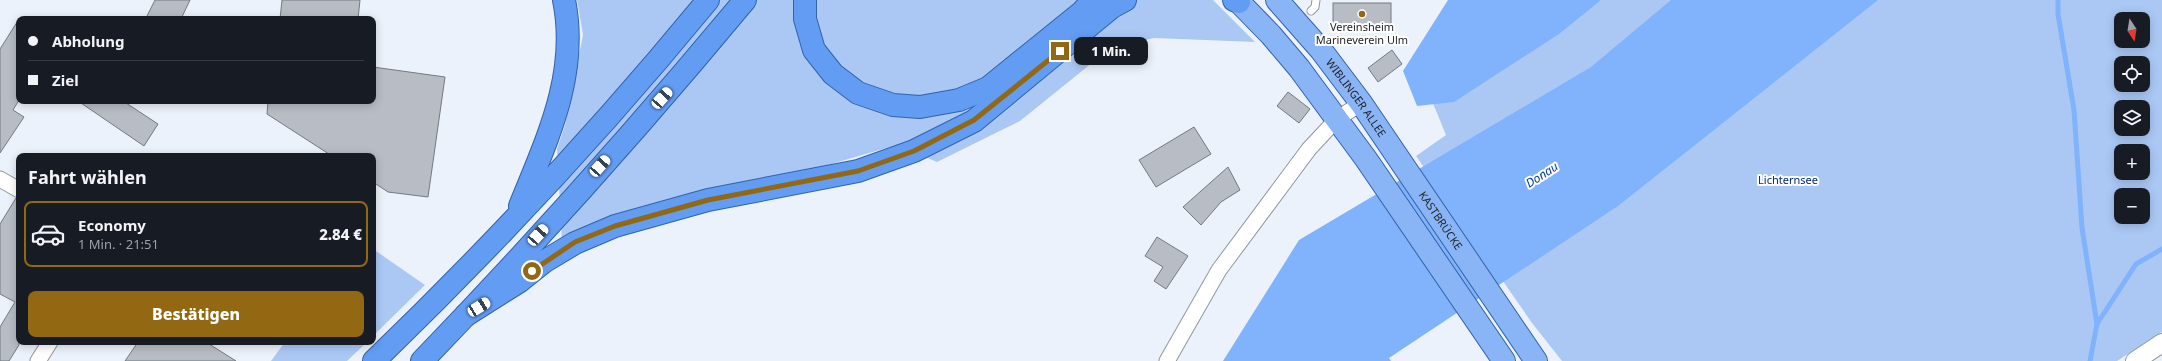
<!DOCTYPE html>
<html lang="de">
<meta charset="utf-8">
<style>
body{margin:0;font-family:"Noto Sans",sans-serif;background:#242831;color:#f1f3f6;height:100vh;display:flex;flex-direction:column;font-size:15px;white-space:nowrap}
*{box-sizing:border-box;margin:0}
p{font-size:13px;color:#9ea1a6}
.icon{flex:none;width:22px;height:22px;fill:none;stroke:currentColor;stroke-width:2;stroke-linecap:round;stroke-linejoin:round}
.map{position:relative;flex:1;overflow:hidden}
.drawer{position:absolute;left:16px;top:153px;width:360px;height:192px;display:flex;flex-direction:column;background:#171b24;border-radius:8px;box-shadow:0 2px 10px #0003}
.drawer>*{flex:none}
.banner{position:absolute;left:16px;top:16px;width:360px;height:88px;border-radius:8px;box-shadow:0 2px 10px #0003;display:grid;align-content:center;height:88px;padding:0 12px;background:#171b24}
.needle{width:26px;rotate:168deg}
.fabs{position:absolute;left:2114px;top:12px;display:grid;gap:8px}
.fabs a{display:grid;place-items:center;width:36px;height:36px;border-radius:8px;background:#171b24;box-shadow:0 2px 10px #0003;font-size:20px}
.end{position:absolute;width:18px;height:18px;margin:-9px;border:5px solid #936813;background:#fff;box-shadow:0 0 0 2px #fff}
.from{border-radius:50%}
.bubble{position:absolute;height:28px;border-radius:8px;background:#171b24;box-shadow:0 2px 10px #0003;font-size:13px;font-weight:800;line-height:28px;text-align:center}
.car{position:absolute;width:12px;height:24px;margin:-12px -6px;border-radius:5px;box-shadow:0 0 3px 1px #0007;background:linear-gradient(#fff 24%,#345 0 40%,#fff 0 76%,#345 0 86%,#fff 0)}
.banner b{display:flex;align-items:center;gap:14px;height:38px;font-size:15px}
.banner b+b{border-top:1px solid #363941}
.banner i{width:10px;height:10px;background:#f1f3f6}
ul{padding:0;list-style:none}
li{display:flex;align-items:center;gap:12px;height:66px;margin:0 8px 6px;padding:0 4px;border:2px solid transparent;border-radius:8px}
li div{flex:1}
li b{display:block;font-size:15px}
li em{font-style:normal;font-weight:800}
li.selected{border-color:#936813}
li>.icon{width:36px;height:36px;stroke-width:1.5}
h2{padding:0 12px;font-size:18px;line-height:48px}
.button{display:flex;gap:8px;margin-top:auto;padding:8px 12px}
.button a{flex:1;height:46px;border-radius:8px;background:#936813;color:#fff;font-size:16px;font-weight:800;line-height:46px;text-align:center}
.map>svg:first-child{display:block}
.green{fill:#abc8f5;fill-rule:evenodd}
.water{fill:#81b2fc}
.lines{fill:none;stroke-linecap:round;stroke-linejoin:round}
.stream{stroke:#81b2fc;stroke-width:5}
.building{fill:#b8bdc5;stroke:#757a81}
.service-casing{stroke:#91969e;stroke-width:9}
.minor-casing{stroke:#91969e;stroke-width:17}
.tertiary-casing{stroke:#91969e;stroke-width:20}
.primary-casing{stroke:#3262aa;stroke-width:24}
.trunk-casing{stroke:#3262aa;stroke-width:24}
.service{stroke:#fff;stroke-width:7}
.minor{stroke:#fff;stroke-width:15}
.tertiary{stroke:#fff;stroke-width:18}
.primary{stroke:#89b5f6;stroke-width:22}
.trunk{stroke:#629cf3;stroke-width:22}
.route{stroke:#936813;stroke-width:5}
.poi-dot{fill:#936813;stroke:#fff;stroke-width:1.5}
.labels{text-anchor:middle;stroke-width:4;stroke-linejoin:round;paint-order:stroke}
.poi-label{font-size:11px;fill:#222428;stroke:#fff}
.street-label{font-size:11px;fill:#222428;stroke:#fff}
.park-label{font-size:11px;fill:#002a68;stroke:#fff}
.water-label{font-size:12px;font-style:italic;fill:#003f92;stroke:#fff}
</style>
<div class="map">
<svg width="2162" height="361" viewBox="0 0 2162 361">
<rect width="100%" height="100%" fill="#ecf2fb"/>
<g class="green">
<path d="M577,0H1213L1255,42L1154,38L1127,44L1103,54L1020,121L937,162L897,145L562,242L557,149L565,125L583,35Z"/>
<path d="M1450,0H2162V332L2117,361H1562L1532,323L1416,156L1446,135L1414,57ZM2121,19H2143V41H2121ZM2121,63H2143V85H2121ZM2121,107H2143V129H2121ZM2121,151H2143V173H2121ZM2121,195H2143V217H2121Z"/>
<path d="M373,249L425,285L373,336Z"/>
<path d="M285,342H367L347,361H271Z"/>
</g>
<g class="water">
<path d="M1448,0H1601L1559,34L1454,102L1417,106L1403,71Z"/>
<path d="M1671,0H1878L1618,206L1389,358L1391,361H1223L1299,240L1591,67Z"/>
</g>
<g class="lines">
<g class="stream">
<path d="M2058,0V14L2074,110L2082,228L2097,324"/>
<path d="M2090,361L2097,324L2136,264L2162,249"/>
</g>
</g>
<g class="building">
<path d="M155,0H190L181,19H155L147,16Z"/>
<path d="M282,0H360L358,19H280Z"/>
<rect x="1333" y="3" width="58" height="22"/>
<path d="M19,19V100L13,110L24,117L0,153V49Z"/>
<path d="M1392,50L1402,64L1378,82L1368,68Z"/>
<path d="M373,67L445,77L428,197L388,192L373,182V156H332L267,114L268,101H373Z"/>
<path d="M1288,92L1310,109L1299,123L1277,106Z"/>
<path d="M78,101H123L158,124L144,146Z"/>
<path d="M1194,127L1211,154L1156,187L1139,160Z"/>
<path d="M1228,167L1240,190L1221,202L1201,225L1183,207Z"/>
<path d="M16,198L19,199V345L9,361H0V327L15,302L0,294V224Z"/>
<path d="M1157,237L1188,256L1166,289L1154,281L1163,267L1145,256Z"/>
<path d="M138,342H206L236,361H125Z"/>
</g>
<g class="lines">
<g class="service-casing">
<path id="service" d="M1311,11L1315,7L1316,0"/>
</g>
<g class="minor-casing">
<g id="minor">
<path d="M0,179L19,190"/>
<path d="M38,361L50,342"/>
<path d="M1167,361L1219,270L1309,149L1336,120L1361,103"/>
</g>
</g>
<g class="tertiary-casing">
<path id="tertiary" d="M2135,361L2162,343"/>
</g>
<g class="primary-casing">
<g id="primary">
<path d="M1237,0L1271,35L1299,68L1366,159L1504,361"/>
<path id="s1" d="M1277,0L1321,50L1361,103L1536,361"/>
</g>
</g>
<g class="trunk-casing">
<g id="trunk">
<path d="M805,0V19L814,50L833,74L858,93L893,105L920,107L959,100L988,88L1082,12L1093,0"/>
<path d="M1234,0L1239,2"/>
<path d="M520,206C547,139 579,74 564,0"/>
<path d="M466,315L520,281L545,261L575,243L615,226L708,200L858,171L914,151L974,121L1112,7L1125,0"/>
<path d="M374,361C492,247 604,127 708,0"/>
<path d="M422,361C534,245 642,124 745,0"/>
</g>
</g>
<use href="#service" class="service"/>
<use href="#minor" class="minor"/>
<use href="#tertiary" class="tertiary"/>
<use href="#primary" class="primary"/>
<use href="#trunk" class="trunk"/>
</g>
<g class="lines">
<path class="route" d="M532,271L575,242L615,226L708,200L858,171L914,151L974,120L1060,51"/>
</g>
<circle class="poi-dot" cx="1362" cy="14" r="4"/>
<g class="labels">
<g class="poi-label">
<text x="1362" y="31">Vereinsheim<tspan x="1362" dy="13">Marineverein Ulm</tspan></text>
</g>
<g class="street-label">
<text dy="4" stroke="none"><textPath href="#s1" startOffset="126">WIBLINGER ALLEE</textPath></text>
<text dy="4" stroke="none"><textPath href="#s1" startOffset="275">KASTBRÜCKE</textPath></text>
</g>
<g class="park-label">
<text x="1788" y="184">Lichternsee</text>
</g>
<g class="water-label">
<text transform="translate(1542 175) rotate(-33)" y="4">Donau</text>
</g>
</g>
</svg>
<div class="fabs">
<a><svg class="needle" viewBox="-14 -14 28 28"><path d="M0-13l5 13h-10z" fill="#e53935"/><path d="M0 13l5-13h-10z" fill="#9ea1a6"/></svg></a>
<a><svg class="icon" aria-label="locate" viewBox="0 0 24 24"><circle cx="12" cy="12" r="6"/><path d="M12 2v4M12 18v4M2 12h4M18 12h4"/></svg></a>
<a><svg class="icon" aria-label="layers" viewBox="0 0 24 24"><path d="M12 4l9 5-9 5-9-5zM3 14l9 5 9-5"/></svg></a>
<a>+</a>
<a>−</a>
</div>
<i class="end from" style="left:532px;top:271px"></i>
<i class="end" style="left:1060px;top:51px"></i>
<div class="bubble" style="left:1074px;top:37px;width:74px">1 Min.</div>
<i class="car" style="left:662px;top:98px;rotate:42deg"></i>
<i class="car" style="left:600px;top:166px;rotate:42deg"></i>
<i class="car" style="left:538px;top:235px;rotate:42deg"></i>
<i class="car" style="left:479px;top:307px;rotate:58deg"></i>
<div class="banner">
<b><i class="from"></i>Abholung</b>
<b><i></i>Ziel</b>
</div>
<section class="drawer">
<h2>Fahrt wählen</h2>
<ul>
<li class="selected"><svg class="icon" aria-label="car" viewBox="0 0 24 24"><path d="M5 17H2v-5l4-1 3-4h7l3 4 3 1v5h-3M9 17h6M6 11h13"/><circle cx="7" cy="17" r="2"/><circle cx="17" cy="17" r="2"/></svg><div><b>Economy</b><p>1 Min. · 21:51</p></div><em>2.84 €</em></li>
</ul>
<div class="button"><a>Bestätigen</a></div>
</section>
</div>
